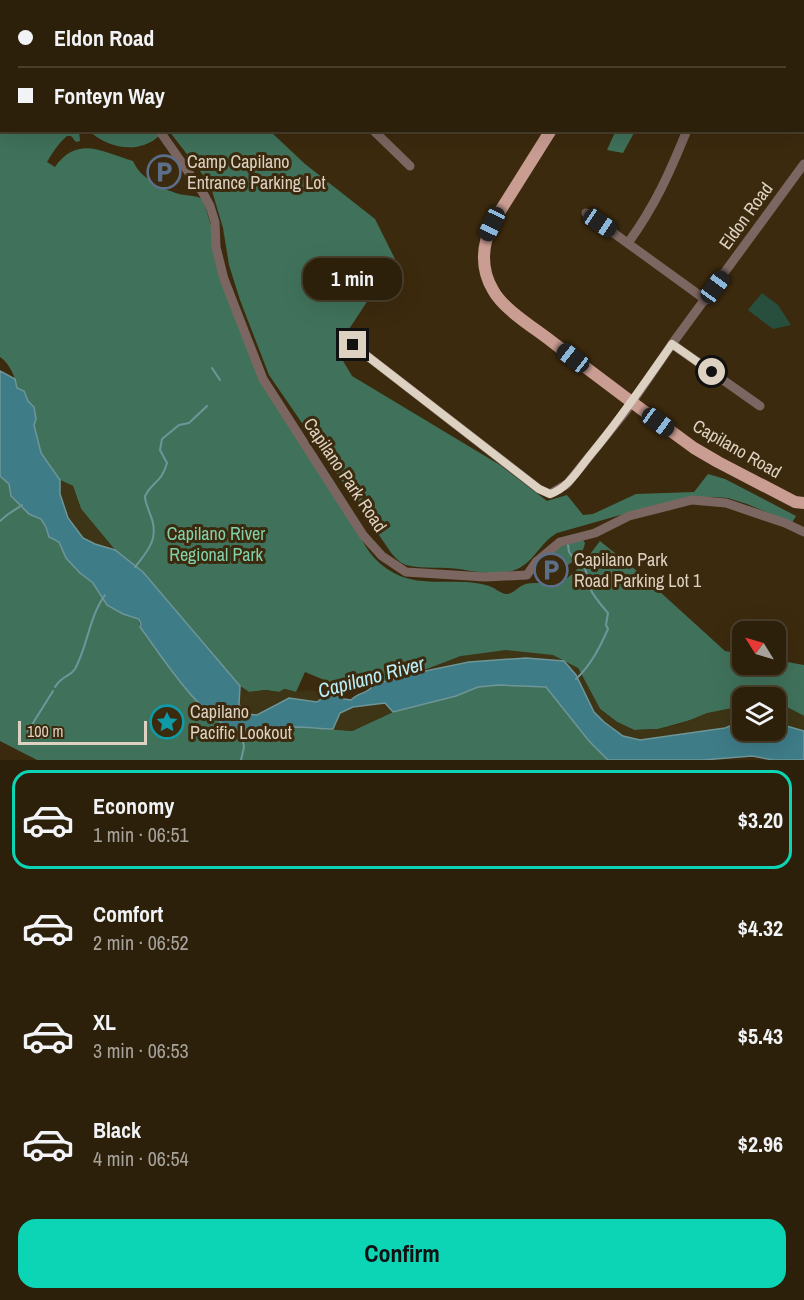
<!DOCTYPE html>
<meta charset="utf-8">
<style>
body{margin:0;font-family:"Archivo Narrow",sans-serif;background:#352813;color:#f1f3f6;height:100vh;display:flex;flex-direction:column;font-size:22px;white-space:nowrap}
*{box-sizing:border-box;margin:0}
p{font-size:20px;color:#a7a39c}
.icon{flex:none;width:33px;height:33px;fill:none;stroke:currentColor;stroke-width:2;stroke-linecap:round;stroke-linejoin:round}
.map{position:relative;height:760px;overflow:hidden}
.drawer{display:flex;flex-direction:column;background:#2d200a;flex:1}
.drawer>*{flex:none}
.top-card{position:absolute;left:0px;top:0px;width:804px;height:132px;box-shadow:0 6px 24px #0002,0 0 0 2px #483e2b;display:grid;align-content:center;height:132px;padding:0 18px;background:#2d200a}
.needle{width:39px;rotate:307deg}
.fabs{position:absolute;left:732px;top:621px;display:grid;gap:12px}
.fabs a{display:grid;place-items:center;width:54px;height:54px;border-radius:12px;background:#2d200a;box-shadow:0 6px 24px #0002,0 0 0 2px #483e2b;font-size:30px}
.scale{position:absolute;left:18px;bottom:15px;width:129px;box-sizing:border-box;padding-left:6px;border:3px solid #ddd2c2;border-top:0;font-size:16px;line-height:21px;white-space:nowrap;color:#ddd2c2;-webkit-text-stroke:4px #3c2a0e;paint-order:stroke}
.end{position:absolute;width:27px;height:27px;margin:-14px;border:8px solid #ddd2c2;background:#111;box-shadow:0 0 0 3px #111}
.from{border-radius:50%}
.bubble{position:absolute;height:42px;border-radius:18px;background:#2d200a;box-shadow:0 6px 24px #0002,0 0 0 2px #483e2b;font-size:20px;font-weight:800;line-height:42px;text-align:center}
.car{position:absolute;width:18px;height:36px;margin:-18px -9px;border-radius:8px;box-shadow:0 0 4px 2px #0007;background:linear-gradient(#222 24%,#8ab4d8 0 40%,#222 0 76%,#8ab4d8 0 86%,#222 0)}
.top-card b{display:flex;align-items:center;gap:21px;height:57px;font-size:22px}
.top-card b+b{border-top:2px solid #483e2b}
.top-card i{width:15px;height:15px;background:#f1f3f6}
ul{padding:10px 0 0;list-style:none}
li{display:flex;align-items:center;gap:18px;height:99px;margin:0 12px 9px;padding:0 6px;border:3px solid transparent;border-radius:18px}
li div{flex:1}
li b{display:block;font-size:22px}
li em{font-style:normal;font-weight:800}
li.active{border-color:#0bd5b5}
li>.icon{width:54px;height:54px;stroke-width:1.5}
.primary-button{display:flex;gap:12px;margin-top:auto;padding:12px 18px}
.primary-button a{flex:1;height:69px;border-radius:18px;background:#0bd5b5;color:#111;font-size:24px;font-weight:800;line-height:69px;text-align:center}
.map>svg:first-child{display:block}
.green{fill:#284f3e}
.forest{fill:#40725b}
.sand{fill:#3d3515}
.water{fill:#3e7c88;stroke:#6e9699;stroke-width:1.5}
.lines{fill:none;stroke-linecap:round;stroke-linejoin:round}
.stream{stroke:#6e9699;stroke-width:2}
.minor{stroke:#7c6661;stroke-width:9}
.major{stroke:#ca9d93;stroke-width:12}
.route{stroke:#ddd2c2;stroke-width:8}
.labels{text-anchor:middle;stroke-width:6;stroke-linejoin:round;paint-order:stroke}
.poi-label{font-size:18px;fill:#ddd2c2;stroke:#3c2a0e;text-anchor:start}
.street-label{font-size:18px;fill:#ddd2c2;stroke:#3c2a0e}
.park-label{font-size:18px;fill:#81d2ac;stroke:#3c2a0e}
.water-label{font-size:20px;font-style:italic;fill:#b8effb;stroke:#3c2a0e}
</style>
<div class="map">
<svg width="804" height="760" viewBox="0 0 804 760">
<rect width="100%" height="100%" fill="#3c2a0e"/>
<path class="green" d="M762,293L778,305L791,325L773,329L748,310Z"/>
<g class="forest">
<path d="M12,130L79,131L80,141L76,142L71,136H67C58,144 53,152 47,162L55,167C78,135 102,152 133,161C140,178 162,189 179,194C188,196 194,195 203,199L252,361L354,524C363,544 373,562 394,573C423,589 459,576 489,586C496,588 499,593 506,594C515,594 517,586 526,584C538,581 549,587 562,581C578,573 589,555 600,541L637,571L725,651L742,654V664H776V660L804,665V716L785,706L776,704V698H742V706L658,729L634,730L617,722L600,709L578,668L461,656L411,675L406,672L391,681H374L342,691L330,688L329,682L305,672L296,692L285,689L279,692L265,690L249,692L240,686L143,572L115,550L81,509L73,486L60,480L41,453L34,424L36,419L34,407L28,401L24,391L17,388C15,376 10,364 0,357V132L8,134Z"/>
<path d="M616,130L635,131L623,153L607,150Z"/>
<path d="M89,131H154L159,136C138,155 108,148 89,131Z"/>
<path d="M169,131H270L305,164L375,219L395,259L336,349L352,376L500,465L547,501L567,495L583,515L593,514L636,494L694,492L708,474L725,479L796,516L792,523L747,504L728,498L713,497L631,512L557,533C542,541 535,559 521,567C499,580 471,569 448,568C434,567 420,569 406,565C400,563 396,558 392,554L269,375L240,300L229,265L223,228L210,184Z"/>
<path d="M0,476L9,484L11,496L29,514L41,519L46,527L49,537L59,542L66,558L80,573L93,583L107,605L123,614L139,619L140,627L203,708L216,720L239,731L256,732L297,727L352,731L393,712L456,696L478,687L499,685L546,687L589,741L608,760H37L0,741Z"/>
<path d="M583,540L585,543C583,556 572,563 561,569L554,564L541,570L540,564L563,545Z"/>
</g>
<g class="sand">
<path d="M60,480L73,486L81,509L115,550C105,547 93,545 84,539C66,525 60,501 60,480Z"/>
<path d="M506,650L553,655L578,668L600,709L617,722L634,730L658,729L680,724L707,713L742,706V730H776V704L784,706L804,716V760H773L752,756L703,760H608L589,741L546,687L499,685L478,687L456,696L427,670L461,656Z"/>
<path d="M240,686L249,692L265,690L279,692L284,689L296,692L311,690L325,696L317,702H278L257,715L248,714L239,705Z"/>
<path d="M385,703L393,712L352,731L333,729L340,713L353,707Z"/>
</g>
<path class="water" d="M0,371L15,379L17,388L24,391L28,401L34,407L36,419L34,425L41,453L60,480V494L68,518L83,538L95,544L115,550L143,572L240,686L239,705L248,714L257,715L289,698L317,702L325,696H341L344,699L351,700C357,693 365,694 371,688V684C383,677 390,688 399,673L406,672L411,674L469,662L526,658L564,661L576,675L594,712L604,722L623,736L640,740L725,728L742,721V730H776V723L804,731V760H773L752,756L703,760H608L589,741L546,687L499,685L478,687L456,696L393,712L385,703L353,707L340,713L333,729C321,729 308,727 296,727C278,728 260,734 241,731C204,725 162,656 140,627L141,624L139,619L123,614L107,605L93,583L80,573L66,558L59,542L49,537L46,527L41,519L29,514L11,496L9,484L0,476Z"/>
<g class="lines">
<g class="stream">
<path d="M673,0L674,2"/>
<path d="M212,368L220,380"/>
<path d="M0,521L7,515L22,505"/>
<path d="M568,545L569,552L574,559"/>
<path d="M135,567C149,550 160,537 150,514C148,507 145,503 145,496C153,480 161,484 167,463L160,450L162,439L179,425L189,423L207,406"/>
<path d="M576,679C591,665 600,647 608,629L606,625L608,613C602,606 591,594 589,585C586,577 588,572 583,565"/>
<path d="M55,687C62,675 70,677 75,669C88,645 89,617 105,595"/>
<path d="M241,730L244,747L241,760"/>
<path d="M28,731L53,691"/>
</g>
<g class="minor">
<path d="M97,0V2"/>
<path d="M261,0L262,2"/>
<path d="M297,2L299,0"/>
<path d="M464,2L466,0"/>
<path d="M802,20L804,21"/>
<path d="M159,130L203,193L210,206L215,222L216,247L224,279L263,379L363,535L382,556L406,572L485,577L527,575L536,562L560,542L595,533L629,516L692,500L726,503L785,523L804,532"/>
<path d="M373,130L410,166"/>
<path d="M586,213L706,300"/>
<path d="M628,243C655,206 670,172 687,130"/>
<path d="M672,344L760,406"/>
<path d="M353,345L539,489L550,494L567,484L626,411L672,344L804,164"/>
</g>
<g class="major">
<path d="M519,0L520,2"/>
<path d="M551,130L492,224C482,246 480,268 493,290C503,309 533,327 551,341C598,377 646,413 694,448L718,462L795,502L804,503"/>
</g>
</g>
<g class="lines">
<path class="route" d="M353,345L539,489L550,494C569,488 580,467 592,453C621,418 646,381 672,344L712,372"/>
</g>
<defs>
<g id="parking-ring" transform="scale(1.725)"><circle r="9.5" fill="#3c2a0e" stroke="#5c6f8a" stroke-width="1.5"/><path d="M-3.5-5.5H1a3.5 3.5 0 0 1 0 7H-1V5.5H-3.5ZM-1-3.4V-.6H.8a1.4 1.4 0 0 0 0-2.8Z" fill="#5c6f8a"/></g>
<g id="sight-ring" transform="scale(1.725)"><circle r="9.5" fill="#3c2a0e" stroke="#0f9aa8" stroke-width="1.5"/><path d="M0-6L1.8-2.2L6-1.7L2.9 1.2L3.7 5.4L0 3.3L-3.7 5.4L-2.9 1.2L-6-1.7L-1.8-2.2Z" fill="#0f9aa8"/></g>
</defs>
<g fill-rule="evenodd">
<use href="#parking-ring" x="164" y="172"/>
<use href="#parking-ring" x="551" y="570"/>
<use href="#sight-ring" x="167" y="722"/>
</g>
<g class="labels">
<g class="poi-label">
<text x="187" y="168">Camp Capilano<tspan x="187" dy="21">Entrance Parking Lot</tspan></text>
<text x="574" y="566">Capilano Park<tspan x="574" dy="21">Road Parking Lot 1</tspan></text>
<text x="190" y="718">Capilano<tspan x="190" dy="21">Pacific Lookout</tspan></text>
</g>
<g class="street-label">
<text transform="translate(746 216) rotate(-54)" y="6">Eldon Road</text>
<text transform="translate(737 449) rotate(30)" y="6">Capilano Road</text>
<text transform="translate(345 475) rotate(56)" y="6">Capilano Park Road</text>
</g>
<g class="park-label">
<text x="216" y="540">Capilano River<tspan x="216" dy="21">Regional Park</tspan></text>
</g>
<g class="water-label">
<text transform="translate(371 677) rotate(-15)" y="7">Capilano River</text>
</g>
</g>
</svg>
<div class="fabs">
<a><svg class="needle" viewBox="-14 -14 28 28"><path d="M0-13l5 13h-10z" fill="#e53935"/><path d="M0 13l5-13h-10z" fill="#a7a39c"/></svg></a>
<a><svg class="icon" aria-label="layers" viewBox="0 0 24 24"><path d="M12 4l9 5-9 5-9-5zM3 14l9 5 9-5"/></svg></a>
</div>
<div class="scale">100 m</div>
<i class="end from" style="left:712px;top:372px"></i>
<i class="end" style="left:353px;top:345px"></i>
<div class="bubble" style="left:303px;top:258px;width:99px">1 min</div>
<i class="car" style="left:600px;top:223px;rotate:124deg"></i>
<i class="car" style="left:492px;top:224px;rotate:205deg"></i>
<i class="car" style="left:715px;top:287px;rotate:36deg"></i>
<i class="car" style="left:573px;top:358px;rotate:308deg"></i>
<i class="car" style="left:658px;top:422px;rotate:126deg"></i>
<div class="top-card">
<b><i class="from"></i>Eldon Road</b>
<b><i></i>Fonteyn Way</b>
</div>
</div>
<section class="drawer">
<ul>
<li class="active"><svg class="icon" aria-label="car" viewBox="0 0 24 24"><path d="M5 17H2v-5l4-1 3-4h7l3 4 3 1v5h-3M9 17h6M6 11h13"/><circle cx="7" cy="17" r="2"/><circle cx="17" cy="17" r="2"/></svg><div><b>Economy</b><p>1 min · 06:51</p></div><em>$3.20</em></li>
<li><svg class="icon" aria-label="car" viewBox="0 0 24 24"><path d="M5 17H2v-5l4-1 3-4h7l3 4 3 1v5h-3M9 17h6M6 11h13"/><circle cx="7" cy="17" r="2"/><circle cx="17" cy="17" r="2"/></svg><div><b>Comfort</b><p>2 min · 06:52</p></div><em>$4.32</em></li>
<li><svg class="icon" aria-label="car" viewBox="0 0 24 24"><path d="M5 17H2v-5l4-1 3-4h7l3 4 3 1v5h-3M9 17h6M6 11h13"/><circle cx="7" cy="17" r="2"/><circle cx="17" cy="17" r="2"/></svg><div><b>XL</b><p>3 min · 06:53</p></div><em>$5.43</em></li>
<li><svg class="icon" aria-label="car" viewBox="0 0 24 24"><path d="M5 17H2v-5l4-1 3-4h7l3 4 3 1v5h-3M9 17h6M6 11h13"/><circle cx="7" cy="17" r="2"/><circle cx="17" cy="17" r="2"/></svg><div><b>Black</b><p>4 min · 06:54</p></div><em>$2.96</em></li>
</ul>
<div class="primary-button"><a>Confirm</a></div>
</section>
